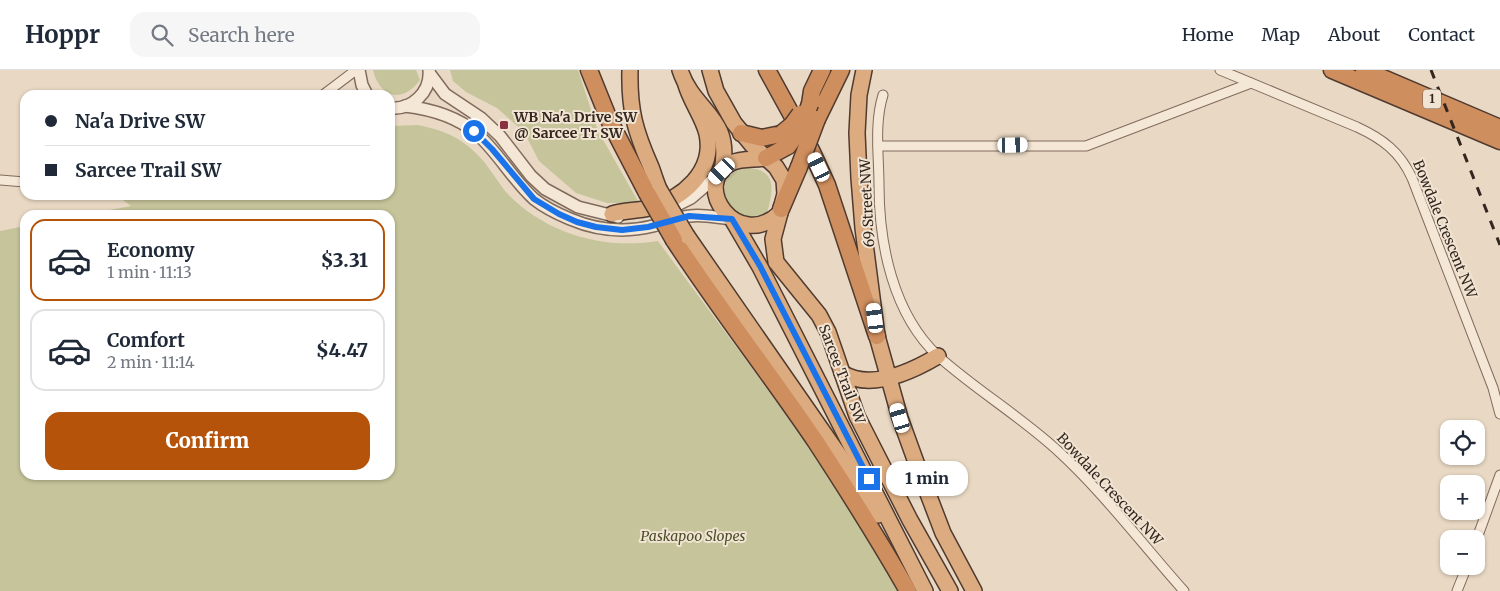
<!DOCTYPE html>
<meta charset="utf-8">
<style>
body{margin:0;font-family:Merriweather,serif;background:#f6f6f7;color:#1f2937;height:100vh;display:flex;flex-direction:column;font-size:19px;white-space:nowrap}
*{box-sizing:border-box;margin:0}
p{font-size:16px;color:#747a83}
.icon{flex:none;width:28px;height:28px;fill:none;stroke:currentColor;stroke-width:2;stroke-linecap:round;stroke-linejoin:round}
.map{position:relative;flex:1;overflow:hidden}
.side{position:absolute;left:20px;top:140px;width:375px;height:270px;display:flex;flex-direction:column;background:#fff;border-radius:15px;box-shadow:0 1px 4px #0004}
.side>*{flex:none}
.hud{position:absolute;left:20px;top:20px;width:375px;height:110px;border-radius:15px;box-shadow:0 1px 4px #0004;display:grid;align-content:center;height:110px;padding:0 25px;background:#fff}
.tools{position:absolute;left:1440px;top:350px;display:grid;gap:10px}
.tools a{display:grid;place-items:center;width:45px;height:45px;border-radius:10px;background:#fff;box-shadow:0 1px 4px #0004;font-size:25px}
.end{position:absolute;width:22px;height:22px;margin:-11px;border:6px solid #1a73e8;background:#fff;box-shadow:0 0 0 2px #fff}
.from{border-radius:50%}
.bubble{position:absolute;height:35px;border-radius:15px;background:#fff;box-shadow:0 1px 4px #0004;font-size:16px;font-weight:800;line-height:35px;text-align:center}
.car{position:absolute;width:15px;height:30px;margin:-15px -8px;border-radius:6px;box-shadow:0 0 4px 1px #0007;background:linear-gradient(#fff 24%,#345 0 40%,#fff 0 76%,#345 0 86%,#fff 0)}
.hud b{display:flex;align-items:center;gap:18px;height:48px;font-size:19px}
.hud b+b{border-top:1px solid #e0e1e3}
.hud i{width:12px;height:12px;background:#1f2937}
ul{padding:9px 0 0;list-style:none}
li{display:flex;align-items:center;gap:15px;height:82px;margin:0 10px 8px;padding:0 15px;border:2px solid #e0e1e3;border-radius:15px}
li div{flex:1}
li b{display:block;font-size:19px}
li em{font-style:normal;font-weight:800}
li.selected{border-color:#b45309}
li>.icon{width:45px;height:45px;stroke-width:1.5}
.cta{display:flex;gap:10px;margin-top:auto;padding:10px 25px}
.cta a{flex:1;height:58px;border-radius:15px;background:#b45309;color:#fff;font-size:20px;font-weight:800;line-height:58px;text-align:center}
header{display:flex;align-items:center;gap:30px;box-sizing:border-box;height:70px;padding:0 25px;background:#fff;border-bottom:1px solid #e0e1e3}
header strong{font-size:24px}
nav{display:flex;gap:28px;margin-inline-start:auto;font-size:18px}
.search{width:350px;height:45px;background:#f6f6f7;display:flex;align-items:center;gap:12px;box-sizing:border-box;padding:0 18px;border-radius:15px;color:#747a83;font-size:19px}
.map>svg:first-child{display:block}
.green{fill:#c5c49a}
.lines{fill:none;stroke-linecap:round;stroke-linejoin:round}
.minor-casing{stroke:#816b5d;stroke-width:11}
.tertiary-casing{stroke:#816b5d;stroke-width:14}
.trunk-casing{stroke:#503b30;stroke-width:18}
.motorway-casing{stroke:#503b30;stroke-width:19}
.minor{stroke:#f5e7d6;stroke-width:9}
.tertiary{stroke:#f5e7d6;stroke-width:11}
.trunk{stroke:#dcab7f;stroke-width:15}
.motorway{stroke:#cf8e5e;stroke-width:16}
.rail{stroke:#33261f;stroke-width:3;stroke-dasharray:9 9;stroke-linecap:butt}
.trunk-bridge-casing{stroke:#503b30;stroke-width:18;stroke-linecap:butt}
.motorway-bridge-casing{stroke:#503b30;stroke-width:19;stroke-linecap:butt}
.trunk-bridge{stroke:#dcab7f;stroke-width:15}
.motorway-bridge{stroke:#cf8e5e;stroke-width:16}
.route{stroke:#1a73e8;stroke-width:6}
.poi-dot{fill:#8a3340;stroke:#f1e4d3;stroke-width:2}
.labels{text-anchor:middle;stroke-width:4;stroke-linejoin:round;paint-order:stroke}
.shield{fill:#f1e4d3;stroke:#6c5f55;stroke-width:1}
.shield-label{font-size:12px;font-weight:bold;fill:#33261f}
.poi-label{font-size:14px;font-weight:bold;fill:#33261f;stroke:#f1e4d3;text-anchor:start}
.street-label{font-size:14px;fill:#33261f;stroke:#f1e4d3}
.park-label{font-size:14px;font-style:italic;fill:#494d28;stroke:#f1e4d3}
</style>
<header>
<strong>Hoppr</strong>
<div class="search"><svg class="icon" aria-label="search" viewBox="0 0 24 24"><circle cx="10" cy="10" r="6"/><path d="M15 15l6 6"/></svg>Search here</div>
<nav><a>Home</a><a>Map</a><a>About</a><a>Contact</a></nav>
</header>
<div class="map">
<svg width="1500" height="521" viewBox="0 0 1500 521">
<rect width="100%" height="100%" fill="#e9d9c4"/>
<g class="green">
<path d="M373,0H416L420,10C402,34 380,28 373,0Z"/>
<path d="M450,0H578L598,61L639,133H607L576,123L539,91L524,62L497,38L466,22L453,11Z"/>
<path d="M417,55C446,60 466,70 485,93C492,102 498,112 505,121C544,163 602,180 658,171C741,285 830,397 898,521H0V161L25,156V405H390V145H83L131,136L116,125H390V56Z"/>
<path d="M747,98C778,99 773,121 767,143C730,162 704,104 747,98Z"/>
</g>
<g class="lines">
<g class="minor-casing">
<g id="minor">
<path d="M1220,0L1357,57C1383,69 1400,82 1412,108L1493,318L1500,344"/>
<path d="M323,25L356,0"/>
<path d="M883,25C874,54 879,86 879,115C879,174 893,244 938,286C976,320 1020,346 1057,380C1104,423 1142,474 1184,521"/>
<path d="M878,76H1086L1251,13"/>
<path d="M0,110L25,112"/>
<path d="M1476,471L1500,405"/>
<path d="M1457,521L1467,496"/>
</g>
</g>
<g class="tertiary-casing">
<g id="tertiary">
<path d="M359,0L362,15L367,25"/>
<path d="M430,4L445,24L481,48L500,66L531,106L545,119L578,137L618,147"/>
<path d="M405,36C430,39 456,46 476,63C498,82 512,109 534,129C544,137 558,144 570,149C596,160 625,163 653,156C665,153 677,147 690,146C704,144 718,148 732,149"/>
<path d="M390,38C412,40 431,22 429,0"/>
<path d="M663,142L691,128L718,105"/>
</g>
</g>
<g class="trunk-casing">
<g id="trunk">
<path d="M630,0C629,40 635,61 651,97C654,105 656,112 659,119"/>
<path d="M680,0C694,43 733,46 722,101"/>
<path d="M710,0L716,21L734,53L752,75L776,97L784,110L785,124L773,169L776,192L819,245L828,262L857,346L910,450L950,521"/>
<path d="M864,0L859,25L857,63L859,108L863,158L877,266L900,348L917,395L943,463L974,521"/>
<path d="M766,88C754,90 742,88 731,93C690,114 737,183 780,143"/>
<path d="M612,144C624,140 637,141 649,138C682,129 715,102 707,64C703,47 691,32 686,15"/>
<path d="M732,149L760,197L925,521"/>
<path d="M687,166L839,385L878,445"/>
<path d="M842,303C871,321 911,302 938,286"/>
</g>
</g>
<g class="motorway-casing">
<g id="motorway">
<path d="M589,0L610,52L647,123"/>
<path d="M767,0L811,80L827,115L877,266"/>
<path d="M1332,0L1500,71"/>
<path d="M1364,0L1500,58"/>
<path d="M810,34L812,21L822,0"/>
<path d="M817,49L841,0"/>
<path d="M741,63L762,68L781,64"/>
<path d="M766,88L788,76"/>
<path d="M781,139L799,97"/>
<path d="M674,170C719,239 770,304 816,372C848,421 879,470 908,521"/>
</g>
</g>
<use href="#minor" class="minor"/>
<use href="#tertiary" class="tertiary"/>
<use href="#trunk" class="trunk"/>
<use href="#motorway" class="motorway"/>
<path class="rail" d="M1431,0L1500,175"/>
<g class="trunk-bridge-casing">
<path id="trunk-bridge" d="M659,119L687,166"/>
</g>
<g class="motorway-bridge-casing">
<g id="motorway-bridge">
<path d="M781,64L792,55L800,44"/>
<path d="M788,76L801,58L810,34"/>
<path d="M799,97L817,49"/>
<path d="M647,123L674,170"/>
</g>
</g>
<use href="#trunk-bridge" class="trunk-bridge"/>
<use href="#motorway-bridge" class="motorway-bridge"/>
</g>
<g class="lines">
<path class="route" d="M474,61L492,79L534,129L559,144L577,152L596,157L622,160L648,157L689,146L732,149L760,196L869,409"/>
</g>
<rect class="poi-dot" x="499" y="50" width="10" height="10" rx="2.5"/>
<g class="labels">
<rect class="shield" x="1423" y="19.5" width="18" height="19" rx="4"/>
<g class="shield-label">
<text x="1432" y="33">1</text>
</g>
<g class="poi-label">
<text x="514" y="52">WB Na'a Drive SW<tspan x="514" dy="16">@ Sarcee Tr SW</tspan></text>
</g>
<g class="street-label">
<text transform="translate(867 133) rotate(-93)" y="5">69 Street NW</text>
<text transform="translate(1445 159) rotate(68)" y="5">Bowdale Crescent NW</text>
<text transform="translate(842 304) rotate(69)" y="5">Sarcee Trail SW</text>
<text transform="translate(1110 419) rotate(47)" y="5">Bowdale Crescent NW</text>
</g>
<g class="park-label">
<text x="693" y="471">Paskapoo Slopes</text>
</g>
</g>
</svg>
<div class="tools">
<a><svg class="icon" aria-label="locate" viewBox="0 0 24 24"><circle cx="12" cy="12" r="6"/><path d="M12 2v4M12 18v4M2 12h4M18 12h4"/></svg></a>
<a>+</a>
<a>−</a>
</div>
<i class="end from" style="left:474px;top:61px"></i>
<i class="end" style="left:869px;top:409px"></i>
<div class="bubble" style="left:886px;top:391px;width:82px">1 min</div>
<i class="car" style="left:1013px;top:75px;rotate:89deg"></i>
<i class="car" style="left:819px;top:97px;rotate:335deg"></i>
<i class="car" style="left:722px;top:101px;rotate:225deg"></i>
<i class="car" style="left:875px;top:248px;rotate:353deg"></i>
<i class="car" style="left:900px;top:348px;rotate:343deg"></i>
<div class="hud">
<b><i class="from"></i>Na'a Drive SW</b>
<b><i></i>Sarcee Trail SW</b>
</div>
<section class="side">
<ul>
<li class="selected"><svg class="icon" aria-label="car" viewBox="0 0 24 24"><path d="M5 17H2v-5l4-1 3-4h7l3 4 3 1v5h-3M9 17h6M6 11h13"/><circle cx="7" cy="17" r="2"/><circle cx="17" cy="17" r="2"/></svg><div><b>Economy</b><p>1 min · 11:13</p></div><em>$3.31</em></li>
<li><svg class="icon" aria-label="car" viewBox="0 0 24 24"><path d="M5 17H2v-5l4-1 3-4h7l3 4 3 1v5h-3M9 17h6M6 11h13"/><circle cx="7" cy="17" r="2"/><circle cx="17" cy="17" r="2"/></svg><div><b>Comfort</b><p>2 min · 11:14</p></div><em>$4.47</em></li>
</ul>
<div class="cta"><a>Confirm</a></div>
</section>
</div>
